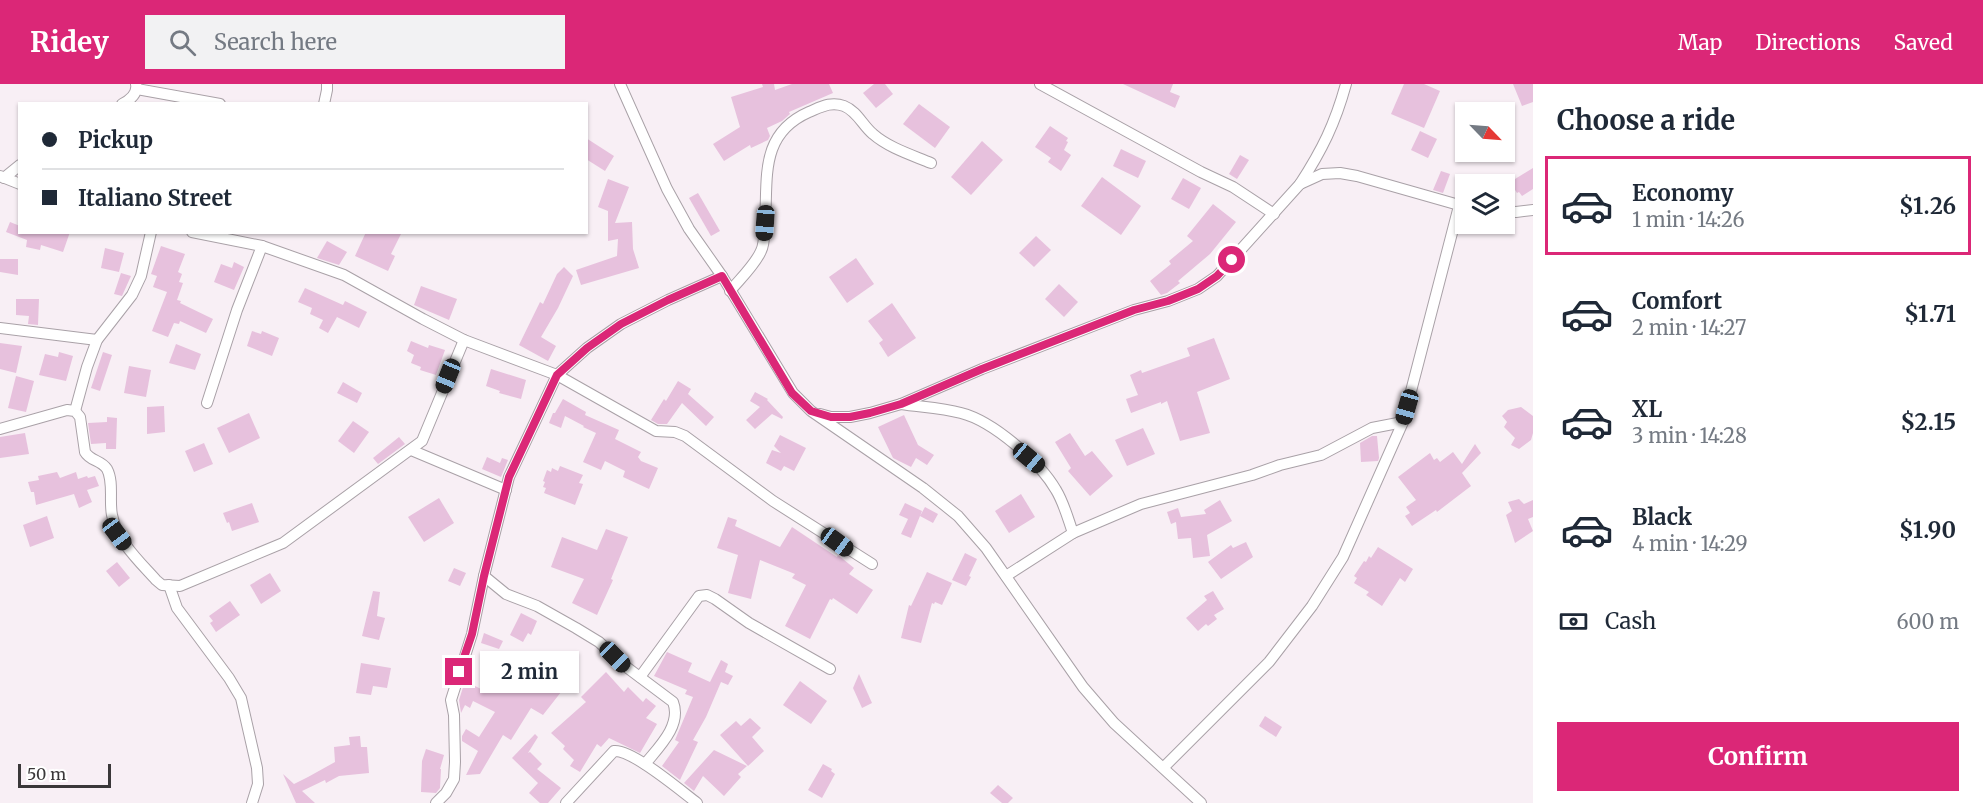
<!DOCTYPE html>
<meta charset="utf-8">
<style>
body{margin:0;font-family:Merriweather,serif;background:#f2f2f3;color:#1f2937;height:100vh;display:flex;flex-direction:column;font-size:22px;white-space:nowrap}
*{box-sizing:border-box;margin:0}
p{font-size:20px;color:#747a83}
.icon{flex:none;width:33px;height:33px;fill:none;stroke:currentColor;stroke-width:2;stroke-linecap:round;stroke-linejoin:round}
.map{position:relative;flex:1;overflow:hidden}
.side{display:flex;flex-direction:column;background:#fff;width:450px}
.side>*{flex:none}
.hud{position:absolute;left:18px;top:18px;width:570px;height:132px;border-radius:0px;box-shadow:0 2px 4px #0004;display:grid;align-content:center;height:132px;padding:0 24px;background:#fff}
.needle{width:39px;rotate:115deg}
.buttons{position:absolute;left:1455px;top:18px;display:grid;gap:12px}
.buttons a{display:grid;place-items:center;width:60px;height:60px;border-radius:0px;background:#fff;box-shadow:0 2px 4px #0004;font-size:30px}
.scale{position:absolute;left:18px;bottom:15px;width:93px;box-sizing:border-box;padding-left:6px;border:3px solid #3a3739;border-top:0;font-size:16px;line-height:21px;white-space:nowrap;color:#3a3739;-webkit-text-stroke:4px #fff;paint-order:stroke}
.end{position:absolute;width:27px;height:27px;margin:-14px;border:8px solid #db2777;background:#fff;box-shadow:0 0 0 3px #fff}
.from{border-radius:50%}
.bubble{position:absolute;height:42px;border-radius:0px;background:#fff;box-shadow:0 2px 4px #0004;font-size:20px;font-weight:700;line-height:42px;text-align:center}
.car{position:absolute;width:18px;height:36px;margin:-18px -9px;border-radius:8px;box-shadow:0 0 4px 2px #0007;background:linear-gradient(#222 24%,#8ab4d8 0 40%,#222 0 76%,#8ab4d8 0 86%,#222 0)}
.hud b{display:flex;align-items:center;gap:21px;height:57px;font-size:22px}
.hud b+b{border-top:2px solid #e0e1e3}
.hud i{width:15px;height:15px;background:#1f2937}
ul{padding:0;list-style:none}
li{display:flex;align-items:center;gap:18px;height:99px;margin:0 12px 9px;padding:0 12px;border:3px solid transparent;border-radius:0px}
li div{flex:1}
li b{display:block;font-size:22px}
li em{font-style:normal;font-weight:700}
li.active{border-color:#db2777}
li>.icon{width:54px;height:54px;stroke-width:1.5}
h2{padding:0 24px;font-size:27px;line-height:72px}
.pay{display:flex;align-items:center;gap:15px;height:66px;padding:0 24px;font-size:22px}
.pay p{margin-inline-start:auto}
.cta{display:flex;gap:12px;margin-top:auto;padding:12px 24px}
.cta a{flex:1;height:69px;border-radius:0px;background:#db2777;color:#fff;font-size:24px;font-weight:700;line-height:69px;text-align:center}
header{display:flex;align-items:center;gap:36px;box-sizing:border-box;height:84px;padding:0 30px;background:#db2777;color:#fff}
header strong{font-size:28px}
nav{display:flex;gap:33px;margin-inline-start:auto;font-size:21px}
.search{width:420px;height:54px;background:#f2f2f3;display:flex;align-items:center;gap:15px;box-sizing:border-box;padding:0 21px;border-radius:0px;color:#747a83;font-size:22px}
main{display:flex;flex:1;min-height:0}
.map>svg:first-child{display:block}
.building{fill:#e7c1dd}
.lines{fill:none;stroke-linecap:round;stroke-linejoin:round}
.minor-casing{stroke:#a9a1a7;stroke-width:12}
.minor{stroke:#fff;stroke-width:10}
.route{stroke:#db2777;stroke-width:8}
</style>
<header>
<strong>Ridey</strong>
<div class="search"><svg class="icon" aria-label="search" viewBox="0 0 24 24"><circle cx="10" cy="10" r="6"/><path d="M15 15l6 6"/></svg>Search here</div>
<nav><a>Map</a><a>Directions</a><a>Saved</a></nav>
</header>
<main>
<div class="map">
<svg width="1533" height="719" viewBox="0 0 1533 719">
<rect width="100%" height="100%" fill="#f8eff5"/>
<g class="building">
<path d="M762,0H774L775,6L792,0H829L833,9L789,28L790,30L782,37L767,44L770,52L768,56L751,64L750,61L724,77L713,60L740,43L731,13L763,3Z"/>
<path d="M874,0H885L893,10L876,24L863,9Z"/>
<path d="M1123,0H1173L1170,8L1180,12L1175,24Z"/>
<path d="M1404,0H1424L1440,7L1424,44L1391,30Z"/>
<path d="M1513,0H1533V18L1522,22Z"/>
<path d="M919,20L950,43L935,64L903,40Z"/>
<path d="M1050,42L1068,54L1066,57L1068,58L1064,66L1071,71L1061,87L1048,78L1051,74L1035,63Z"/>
<path d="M1420,47L1437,55L1428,74L1411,66Z"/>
<path d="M586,54L614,72L605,87L586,75Z"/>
<path d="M982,57L1003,76L971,111L951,93Z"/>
<path d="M1121,65L1146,77L1138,94L1113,82Z"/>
<path d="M1240,71L1249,76L1237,95L1229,90Z"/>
<path d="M1533,84V105L1522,112L1519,108L1517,109L1512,101L1515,95Z"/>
<path d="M1441,87L1450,90L1443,109L1433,106Z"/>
<path d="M1102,93L1141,122L1121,151L1081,122Z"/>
<path d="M1183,94L1201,104L1189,125L1171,115Z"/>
<path d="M608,95L629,103L615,139L632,138L633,165L639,184L581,201L576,186L617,172L618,155L608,157V127L598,123Z"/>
<path d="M698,109L720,147L711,152L689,114Z"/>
<path d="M1213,120L1236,138L1210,170L1178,197L1180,199L1167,209L1161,211L1150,197L1171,180L1169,177L1193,157L1187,152Z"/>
<path d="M10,138L20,142V148H70L63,168L41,161L40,166L26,163L27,156L6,148Z"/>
<path d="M366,148H402L391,170L395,172L388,187L355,172Z"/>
<path d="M1036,152L1051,166L1034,183L1019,169Z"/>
<path d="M327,157L347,168L339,181L317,174Z"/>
<path d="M161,162L185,170L178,188L182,190L179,198L183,199L177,216L181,217L180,219L213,235L206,249L180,237L179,240L174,239L168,253L152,247L167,208L153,203L157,192L151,190Z"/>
<path d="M105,164L124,169L119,188L101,184Z"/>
<path d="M856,174L874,200L847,219L829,193Z"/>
<path d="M0,175H18V191L0,188Z"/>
<path d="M234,178L244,183L234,206L214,198L221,180L232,184Z"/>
<path d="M564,183L573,192L558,224L541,253L556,262L548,277L519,261L540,218L543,220L557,190Z"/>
<path d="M121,189L131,192L122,212L114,210Z"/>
<path d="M1059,200L1078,218L1064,233L1045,215Z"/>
<path d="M421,202L457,215L449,236L414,221Z"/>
<path d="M305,204L343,221L345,217L367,228L359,244L337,233L328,249L319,244L323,236L310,230L312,224L298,218Z"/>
<path d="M16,215H39L38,241L28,240L29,232L16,231Z"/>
<path d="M892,219L916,254L888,273L879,259L883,256L868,237Z"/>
<path d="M252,247L261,250L262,247L279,254L272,272L247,262Z"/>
<path d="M1214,254L1230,295L1197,308L1210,349L1180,357L1167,317L1161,320V318L1131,329L1126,315L1138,311L1130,291L1141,286L1142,289L1190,272L1187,264Z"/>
<path d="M411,257L428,264L429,261L445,266L436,291L420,286L421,283L411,279L414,271L407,267Z"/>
<path d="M0,259L22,262L16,289L0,285Z"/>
<path d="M176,260L201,270L195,286L169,279Z"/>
<path d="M59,268L73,272L66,297L39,291L45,270L58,273Z"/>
<path d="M103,268L112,271L100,307L91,304Z"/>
<path d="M129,282L151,286L146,313L124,309Z"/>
<path d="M491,285L526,296L521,315L499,309L500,307L486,302Z"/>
<path d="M16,292L34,297L26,328L8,324Z"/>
<path d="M678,297L691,305L688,310L714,333L706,342L682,319L667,340H658L651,336L664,315L666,317Z"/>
<path d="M343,298L362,309L357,319L337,309Z"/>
<path d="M755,308L768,315L767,316L783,333L782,335L772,330L755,345L746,336L760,323L750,317Z"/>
<path d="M563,315L586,328L585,331L619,346L615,355L641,368L638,373L641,377L658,384L649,405L623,393L625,387L605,377L601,386L583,378L596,349L583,343L584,342L565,332L561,344L549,339L553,329H555Z"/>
<path d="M164,322L165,348L147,350V323Z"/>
<path d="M1521,323L1533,332V349L1531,356L1519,365L1511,361L1515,354L1504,343L1507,338L1502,332L1508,326Z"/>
<path d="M249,329L260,354L229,369L217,344Z"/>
<path d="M904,331L918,361L934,371L927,381L916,374L911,383L893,374L878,343Z"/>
<path d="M107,333L117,334L116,365H106V359L91,360L88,339L107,338Z"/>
<path d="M353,337L369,348L354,369L338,357Z"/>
<path d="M1143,344L1155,370L1127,382L1115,356Z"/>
<path d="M25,349L29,370L0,374V353Z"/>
<path d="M1070,349L1085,372L1092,367L1113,392L1090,412L1068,387L1071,384L1055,358Z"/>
<path d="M780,351L806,364L794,387L784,382L781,387L766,379L772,366L781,369L774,362Z"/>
<path d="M1372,352H1377L1379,374L1378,377L1361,378L1360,359Z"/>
<path d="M399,353L405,360L378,380L373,374Z"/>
<path d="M204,359L213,380L194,388L185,367Z"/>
<path d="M1475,360L1481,369L1462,389L1471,402L1437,428L1436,426L1412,442L1405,432L1410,429L1406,423L1416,416L1398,393L1430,369L1434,376L1437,374L1440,378L1453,368L1462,380Z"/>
<path d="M487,373L500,379L502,374L508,376L501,393L482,385Z"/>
<path d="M560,382L583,391L579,399L583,400L575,421L544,409L546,404L543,403L545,398L543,397L547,386L551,388L552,384L558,387Z"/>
<path d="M57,388L60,394L76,388L78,395L87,392L88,394L95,392L99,402L87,406L92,418L79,424L74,410L36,421L34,408H31L28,398L39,396L38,392Z"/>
<path d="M1021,410L1035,433L1009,449L995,427Z"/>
<path d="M439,414L454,439L424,458L408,433Z"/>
<path d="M1519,415L1524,420L1533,416V433L1528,435L1533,447L1515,459L1506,431L1512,427L1508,418Z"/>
<path d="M1220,416L1232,437L1207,451L1210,472L1193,474L1191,454L1178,455L1176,438L1171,440L1167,428L1178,424L1181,433L1206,430L1204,426Z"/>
<path d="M252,419L259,438L232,447L229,438L227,439L223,429Z"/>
<path d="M905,419L922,427L920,432L925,423L938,430L933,439L920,432L911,454L901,450L908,435L899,431Z"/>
<path d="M47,432L54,454L30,463L23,441Z"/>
<path d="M728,433L737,436L735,442L780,463L792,443L837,473L838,471L854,484L849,490L873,506L857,530L833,514L832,516L830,515L810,555L785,542L806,501L792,494L795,490L760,476L751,515L728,509L738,471L717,464Z"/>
<path d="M606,445L628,453L611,495L613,496L597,531L572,519L584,495L551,483L562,453L597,466Z"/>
<path d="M1246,458L1253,473L1221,495L1208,478L1231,461L1233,464Z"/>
<path d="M1378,463L1413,485L1405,498L1400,494L1382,522L1366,511L1369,508L1354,499L1357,494L1354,492L1364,477L1366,478L1369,472L1371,474Z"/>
<path d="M965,469L977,475L969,492L971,493L966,502L952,496Z"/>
<path d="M117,478L130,494L119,503L106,487Z"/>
<path d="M454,484L466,489L460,502L448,497Z"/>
<path d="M927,488L952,499L942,521L935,518L934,520L932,519L921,559L901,554L909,521L911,522Z"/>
<path d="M270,489L281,507L261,520L250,501Z"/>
<path d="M373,507L380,508L377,532L385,534L379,556L362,552Z"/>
<path d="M1213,507L1224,525L1214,531L1217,535L1208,542L1206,540L1198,547L1186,534L1207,516L1204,512Z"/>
<path d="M230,517L240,531L216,548L210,539L213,537L209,532Z"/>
<path d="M521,529L537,537L531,551L528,549L523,558L510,551Z"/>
<path d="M484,549L503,557L499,565L481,559Z"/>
<path d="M667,568L692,579L688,588L710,598L721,576L728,580L725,588L733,592L728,601L721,598L706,633L693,656L698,658L680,696L662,682L679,658L675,656L693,613L685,610L687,606L654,592Z"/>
<path d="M361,579L391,584L387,604L373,602L371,611L356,609Z"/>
<path d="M492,583L505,590L502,597L519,608L531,586L549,597L555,590L564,596L561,600L565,603L543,631L531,624L511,656L503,651L480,690L466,691L478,667L462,657V652L466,645L479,653L495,628L473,617L470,624L465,621L461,629L459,616L465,597L481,605Z"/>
<path d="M606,588L624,608L628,603L643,618L646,614L656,622L646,634L657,640L640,669L609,654L601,663L597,660L580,688L570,682L574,676L563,665L565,662L551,649L586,618L581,613Z"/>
<path d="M859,590L872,619L862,624L853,604Z"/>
<path d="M800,597L827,617L811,640L783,621Z"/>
<path d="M1265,632L1282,643L1276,653L1259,642Z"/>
<path d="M750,634L761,644L752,653L764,667L748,682L720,651L736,637L741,642Z"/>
<path d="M535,650L538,653L528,669L530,668L542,680L537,685L561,704L548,719H540L529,709L538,699L512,674Z"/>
<path d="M360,652L361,663H367L369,689L339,692L326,699L325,696L302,707L315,719H296L283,690L294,700L308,693L335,678L334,663L350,661L349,653Z"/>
<path d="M426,665L444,671L440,685H441L440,704L436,709L421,708L422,677Z"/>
<path d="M714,666L747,682L738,690L741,693L724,712L703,692L694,707L684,699Z"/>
<path d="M823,680L832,685L831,687L835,690L822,714L808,706Z"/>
<path d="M998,701L1013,714L1008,719H1002L990,709Z"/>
</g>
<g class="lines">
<g class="minor-casing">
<g id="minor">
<path d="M620,0L667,105L689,145L722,192L793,309L811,327L923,404L958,432L986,464L1083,603L1114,639L1201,719"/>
<path d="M1040,0L1201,88L1233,103L1274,130"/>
<path d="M137,5L220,20"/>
<path d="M122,20C130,16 138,10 136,0"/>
<path d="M324,20L327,6V0"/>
<path d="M0,92L20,100"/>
<path d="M4,94L20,81"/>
<path d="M1300,100C1322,66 1335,40 1346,0"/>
<path d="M1504,127L1516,128L1533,126"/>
<path d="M192,148L262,162L344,191L423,235L464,256L557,291L656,347L675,348L685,352L773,417L872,480"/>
<path d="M730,207C740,195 755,181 761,167C765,159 764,148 765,139C768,94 759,50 809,28C821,23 831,17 844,22C857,27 863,42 873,50C889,64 912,71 931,79"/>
<path d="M0,244L97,256"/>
<path d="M207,319L237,226L262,162"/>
<path d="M901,320C921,323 942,324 961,329C993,337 1040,378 1056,406C1064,419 1068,435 1073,449"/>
<path d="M75,327L87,283L97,256L132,211L141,192L151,148"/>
<path d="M820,330L831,333H850L870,329L901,320L982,285L1134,226L1168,217L1198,205L1217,192L1300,100L1322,90L1340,89L1357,92L1466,123"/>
<path d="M0,345L67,326L75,327L80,333L85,368C90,377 101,376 107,385C114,398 109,417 112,431C117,457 139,477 156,496L162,501L180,502L283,459L422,357L464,256"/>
<path d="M411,366L506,406"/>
<path d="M484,492L506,510L537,522L576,544L599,558L625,582L673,618C682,641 659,663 645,680"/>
<path d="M1006,492L1073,449L1141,420L1252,391L1280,381L1321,371L1372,344L1403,338"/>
<path d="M169,501L177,524L229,594L241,614L257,684L258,700L252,719"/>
<path d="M640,593L699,512L707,511L715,515L749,539L830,585"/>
<path d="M1164,683L1269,578L1312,522L1343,473L1403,338L1459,122"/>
<path d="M436,719L446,709L454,695L455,678L454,631L451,616L472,550L484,492L509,393L557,291L587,264L621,240L668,216L722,192"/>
<path d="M566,719L614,667C632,665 681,707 697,719"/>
</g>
</g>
<use href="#minor" class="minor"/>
</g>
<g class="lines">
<path class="route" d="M459,588L472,550L484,492L509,393L557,291L587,264L621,240L668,216L722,192L792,309L811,327L831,333H850L870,329L901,320L982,285L1134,226L1168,217L1198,205L1217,192L1232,176"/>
</g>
</svg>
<div class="buttons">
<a><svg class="needle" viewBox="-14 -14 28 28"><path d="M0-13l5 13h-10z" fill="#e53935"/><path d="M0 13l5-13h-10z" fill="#747a83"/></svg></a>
<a><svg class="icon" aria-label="layers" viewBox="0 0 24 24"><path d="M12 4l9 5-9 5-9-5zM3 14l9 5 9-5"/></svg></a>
</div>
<div class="scale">50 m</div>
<i class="end from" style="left:1232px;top:176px"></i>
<i class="end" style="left:459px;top:588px"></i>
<div class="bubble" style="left:480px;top:567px;width:99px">2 min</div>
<i class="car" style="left:765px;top:139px;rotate:184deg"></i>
<i class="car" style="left:448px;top:292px;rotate:202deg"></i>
<i class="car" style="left:1407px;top:323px;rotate:196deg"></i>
<i class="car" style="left:1029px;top:374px;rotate:130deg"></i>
<i class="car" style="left:117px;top:450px;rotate:143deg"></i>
<i class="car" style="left:837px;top:458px;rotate:126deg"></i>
<i class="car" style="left:615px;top:573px;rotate:135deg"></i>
<div class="hud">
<b><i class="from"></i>Pickup</b>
<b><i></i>Italiano Street</b>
</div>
</div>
<section class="side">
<h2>Choose a ride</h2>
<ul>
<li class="active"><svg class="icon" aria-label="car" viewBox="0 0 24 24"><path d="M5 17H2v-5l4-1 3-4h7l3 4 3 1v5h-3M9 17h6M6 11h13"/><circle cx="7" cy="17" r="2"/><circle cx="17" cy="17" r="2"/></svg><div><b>Economy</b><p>1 min · 14:26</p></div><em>$1.26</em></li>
<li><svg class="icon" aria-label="car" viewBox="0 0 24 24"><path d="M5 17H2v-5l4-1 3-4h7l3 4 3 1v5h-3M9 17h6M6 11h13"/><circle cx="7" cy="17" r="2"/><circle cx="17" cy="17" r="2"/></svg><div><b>Comfort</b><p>2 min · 14:27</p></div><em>$1.71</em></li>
<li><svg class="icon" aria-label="car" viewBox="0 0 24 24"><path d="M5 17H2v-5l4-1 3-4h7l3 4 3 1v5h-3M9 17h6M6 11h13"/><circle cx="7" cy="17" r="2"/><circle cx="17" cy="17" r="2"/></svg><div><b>XL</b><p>3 min · 14:28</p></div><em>$2.15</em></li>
<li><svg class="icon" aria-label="car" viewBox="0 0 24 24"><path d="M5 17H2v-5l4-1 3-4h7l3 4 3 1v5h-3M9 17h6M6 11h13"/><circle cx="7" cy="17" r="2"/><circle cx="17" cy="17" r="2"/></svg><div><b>Black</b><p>4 min · 14:29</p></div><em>$1.90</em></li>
</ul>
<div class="pay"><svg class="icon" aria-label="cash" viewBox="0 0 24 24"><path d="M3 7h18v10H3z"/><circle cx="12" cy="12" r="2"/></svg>Cash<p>600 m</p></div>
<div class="cta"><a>Confirm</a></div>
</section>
</main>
